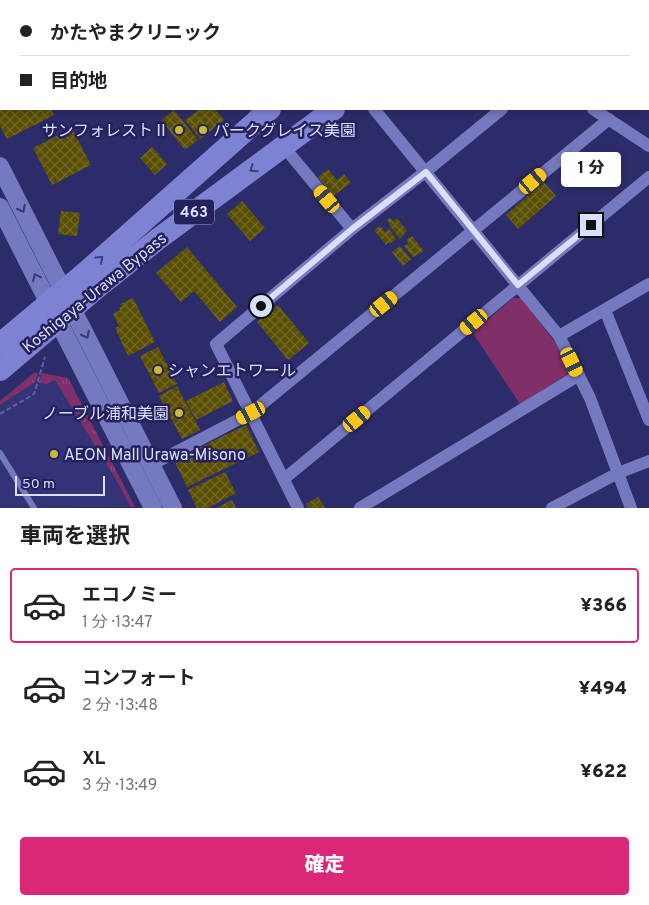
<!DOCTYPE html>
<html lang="ja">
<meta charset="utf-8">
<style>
body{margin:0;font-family:Overpass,"Noto Sans JP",sans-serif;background:#f2f2f2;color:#222;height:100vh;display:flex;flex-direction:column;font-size:19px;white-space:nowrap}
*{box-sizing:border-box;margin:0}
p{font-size:16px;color:#767676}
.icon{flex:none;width:28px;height:28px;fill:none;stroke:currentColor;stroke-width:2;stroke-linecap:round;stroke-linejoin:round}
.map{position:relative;height:508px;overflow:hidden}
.details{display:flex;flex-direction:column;background:#fff;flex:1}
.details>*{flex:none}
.banner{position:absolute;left:0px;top:0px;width:650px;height:110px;box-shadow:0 2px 8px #0003;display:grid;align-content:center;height:110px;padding:0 20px;background:#fff}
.scale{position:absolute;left:15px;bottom:12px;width:90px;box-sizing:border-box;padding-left:5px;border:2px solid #dbdffe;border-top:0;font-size:14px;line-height:18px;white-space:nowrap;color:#dbdffe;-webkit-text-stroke:4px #24215e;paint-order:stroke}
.end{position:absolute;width:22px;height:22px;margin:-11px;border:6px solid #dbdffe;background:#111;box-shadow:0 0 0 2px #111}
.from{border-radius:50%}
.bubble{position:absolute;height:35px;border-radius:5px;background:#fff;box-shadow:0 2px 8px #0003;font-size:16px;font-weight:800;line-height:35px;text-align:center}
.car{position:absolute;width:15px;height:30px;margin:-15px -8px;border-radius:6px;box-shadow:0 0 4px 1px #0007;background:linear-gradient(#f5c518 24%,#345 0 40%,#f5c518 0 76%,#345 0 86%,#f5c518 0)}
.banner b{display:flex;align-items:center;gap:18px;height:48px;font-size:19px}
.banner b+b{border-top:1px solid #e0e0e0}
.banner i{width:12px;height:12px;background:#222}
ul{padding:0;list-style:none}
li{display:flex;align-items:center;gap:15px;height:75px;margin:0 10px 8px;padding:0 10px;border:2px solid transparent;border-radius:5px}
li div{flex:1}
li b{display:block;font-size:19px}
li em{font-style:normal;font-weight:800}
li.current{border-color:#db2777}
li>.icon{width:45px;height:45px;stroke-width:1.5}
h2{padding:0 20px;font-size:22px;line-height:60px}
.primary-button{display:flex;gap:10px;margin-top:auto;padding:10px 20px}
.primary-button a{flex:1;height:58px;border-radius:5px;background:#db2777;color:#fff;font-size:20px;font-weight:800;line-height:58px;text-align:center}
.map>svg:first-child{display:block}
.built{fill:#343378}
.grass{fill:url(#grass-tufts)}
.green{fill:#802f69}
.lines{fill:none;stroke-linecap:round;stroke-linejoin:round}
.river{stroke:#112319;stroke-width:21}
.building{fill:url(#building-cross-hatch)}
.path{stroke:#616296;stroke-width:2;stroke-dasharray:5 2.5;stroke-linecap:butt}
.lane{stroke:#7579bf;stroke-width:6}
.street{stroke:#7579bf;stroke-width:12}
.secondary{stroke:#7579bf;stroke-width:18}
.highway{stroke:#7e82d3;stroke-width:22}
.oneway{stroke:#3f3e81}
.oneway2{stroke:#383776}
.route{stroke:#dbdffe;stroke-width:6}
.poi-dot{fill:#cdb938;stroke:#24215e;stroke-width:2}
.labels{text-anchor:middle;stroke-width:5;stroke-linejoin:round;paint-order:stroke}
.shield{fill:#24215e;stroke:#a4a6ce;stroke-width:1}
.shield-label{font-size:15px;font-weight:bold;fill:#dbdffe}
.poi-label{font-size:16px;fill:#dbdffe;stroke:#24215e;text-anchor:start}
.street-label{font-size:16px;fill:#dbdffe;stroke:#24215e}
</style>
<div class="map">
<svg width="649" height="508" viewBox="0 0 649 508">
<defs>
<pattern id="grass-tufts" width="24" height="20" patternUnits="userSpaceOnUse" patternTransform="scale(1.25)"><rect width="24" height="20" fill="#802f69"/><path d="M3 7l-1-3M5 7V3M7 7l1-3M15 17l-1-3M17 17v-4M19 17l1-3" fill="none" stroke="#914d80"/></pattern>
<pattern id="building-cross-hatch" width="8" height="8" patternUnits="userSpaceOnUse" patternTransform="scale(1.25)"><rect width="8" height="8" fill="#5a4f00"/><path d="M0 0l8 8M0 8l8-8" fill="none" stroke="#716826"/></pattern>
</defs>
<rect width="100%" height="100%" fill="#2d2c6a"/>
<path class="built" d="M35,372L68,378L135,507L0,508V401Z"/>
<g class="grass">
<path d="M35,372L38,373L35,382L0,405V401Z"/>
<path d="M42,373L68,378L135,507H131L115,478L55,380L47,384L39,383Z"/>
</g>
<g class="green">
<path d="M287,0H371L288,1Z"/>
<path d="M513,298H521L554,341L570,368L568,374L520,404L473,333Z"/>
</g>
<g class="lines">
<path class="river" d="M446,0L448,1"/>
</g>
<g class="building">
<path d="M0,109H51L54,115L7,139L0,126Z"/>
<path d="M200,109H215L224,120L200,139L185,120Z"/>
<path d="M174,110L198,140L185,150L161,120Z"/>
<path d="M72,128L91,165L52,185L33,148Z"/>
<path d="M152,147L167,164L155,175L140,158Z"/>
<path d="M328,169L337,180L344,174L351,183L333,196L318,177Z"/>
<path d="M544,182L556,196L518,229L506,215Z"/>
<path d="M242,201L265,228L250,241L227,214Z"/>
<path d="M61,211L80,213L77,236L58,234Z"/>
<path d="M390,218L393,221L397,218L407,231L400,239L389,225L390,224L387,220Z"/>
<path d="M380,226L385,232L389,229L396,239L390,244L389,242L386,245L374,230Z"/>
<path d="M412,236L424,251L413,257L404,246L409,243L406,240Z"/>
<path d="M400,246L411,259L403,266L392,252Z"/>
<path d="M187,247L237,307L220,322L194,291L181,302L156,273Z"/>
<path d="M133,298L155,342L128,356L115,328L119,326L113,314L120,310L119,308L122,306L120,304Z"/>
<path d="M278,305L309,343L288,360L257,322Z"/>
<path d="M158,347L177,384L159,393L140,356Z"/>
<path d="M224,382L233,401L196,420L186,401Z"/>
<path d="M177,386L200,430L182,439L159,396Z"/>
<path d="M246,425L259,452L187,487L174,460Z"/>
<path d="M225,472L236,493L208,508H197L188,490Z"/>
<path d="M318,497L325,508H308L306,504Z"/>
<path d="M232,500L236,508H216Z"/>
</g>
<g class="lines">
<g class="path">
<path d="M549,0L553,1"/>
<path d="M649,42V43"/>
<path d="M0,414L34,394L45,357"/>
</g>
<path class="lane" d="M0,453L34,508"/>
<g class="street">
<path d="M38,0L39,1"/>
<path d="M277,0L278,1"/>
<path d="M76,1L78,0"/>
<path d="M221,1L223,0"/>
<path d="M374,109L559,336"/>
<path d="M593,109L649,146"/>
<path d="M284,147L352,229L216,344L298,508"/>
<path d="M352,229L425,172L502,109"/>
<path d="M605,310L649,420"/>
<path d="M151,465L251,413L609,119"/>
<path d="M284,479L649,177"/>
<path d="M360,508L579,375"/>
<path d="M552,508L618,473L649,461"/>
<path d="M631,508L590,398L559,336L649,284"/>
</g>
<g class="secondary">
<path d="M0,166L173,508"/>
<path d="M0,207L153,508"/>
</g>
<g class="highway">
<path d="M395,1L396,0"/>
<path d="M467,1L468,0"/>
<path d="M0,344L85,273L270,109"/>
<path d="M0,370L93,291L158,239L334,109"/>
</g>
</g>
<defs><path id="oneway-chevron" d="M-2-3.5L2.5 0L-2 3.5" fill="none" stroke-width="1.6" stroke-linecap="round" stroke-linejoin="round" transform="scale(1.25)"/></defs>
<g class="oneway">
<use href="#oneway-chevron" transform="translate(253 169) rotate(145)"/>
<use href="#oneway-chevron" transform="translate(100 259) rotate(-42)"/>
</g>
<g class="oneway2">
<use href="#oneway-chevron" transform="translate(22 209) rotate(63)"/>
<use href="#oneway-chevron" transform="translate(36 277) rotate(-116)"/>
<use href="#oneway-chevron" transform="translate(86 335) rotate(63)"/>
</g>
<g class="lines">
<path class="route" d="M261,306L352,229L426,172L518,285L591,225"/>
</g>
<g class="poi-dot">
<circle cx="179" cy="130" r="5"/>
<circle cx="203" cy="130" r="5"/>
<circle cx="158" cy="370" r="5"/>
<circle cx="179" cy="413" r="5"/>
<circle cx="54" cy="454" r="5"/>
</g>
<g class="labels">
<rect class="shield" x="174" y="199.5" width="40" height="25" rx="4"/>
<g class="shield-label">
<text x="194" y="217">463</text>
</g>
<g class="poi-label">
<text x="169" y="136" text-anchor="end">サンフォレストⅡ</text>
<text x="213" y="136">パークグレイス美園</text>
<text x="168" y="376">シャンエトワール</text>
<text x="169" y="419" text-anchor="end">ノーブル浦和美園</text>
<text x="64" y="460">AEON Mall Urawa-Misono</text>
</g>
<g class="street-label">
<text transform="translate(94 292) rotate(-39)" y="6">Koshigaya-Urawa Bypass</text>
</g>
</g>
</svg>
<div class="scale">50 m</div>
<i class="end from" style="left:261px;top:306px"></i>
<i class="end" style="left:591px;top:225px"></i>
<div class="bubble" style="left:561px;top:152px;width:60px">1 分</div>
<i class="car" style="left:533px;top:181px;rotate:50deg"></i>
<i class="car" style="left:327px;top:199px;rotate:320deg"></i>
<i class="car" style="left:384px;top:304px;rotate:51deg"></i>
<i class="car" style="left:474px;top:322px;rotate:230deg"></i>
<i class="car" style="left:572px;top:362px;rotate:154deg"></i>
<i class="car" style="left:251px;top:413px;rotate:243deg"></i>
<i class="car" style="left:357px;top:419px;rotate:50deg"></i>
<div class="banner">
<b><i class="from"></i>かたやまクリニック</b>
<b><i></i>目的地</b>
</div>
</div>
<section class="details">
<h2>車両を選択</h2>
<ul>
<li class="current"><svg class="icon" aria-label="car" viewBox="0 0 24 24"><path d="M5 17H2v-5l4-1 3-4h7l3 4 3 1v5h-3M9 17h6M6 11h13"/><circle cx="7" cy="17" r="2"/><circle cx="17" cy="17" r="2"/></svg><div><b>エコノミー</b><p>1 分 · 13:47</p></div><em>¥366</em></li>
<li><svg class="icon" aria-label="car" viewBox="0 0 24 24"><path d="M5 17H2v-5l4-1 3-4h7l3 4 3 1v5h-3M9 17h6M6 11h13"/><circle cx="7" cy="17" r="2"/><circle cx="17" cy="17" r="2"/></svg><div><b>コンフォート</b><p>2 分 · 13:48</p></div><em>¥494</em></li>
<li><svg class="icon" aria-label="car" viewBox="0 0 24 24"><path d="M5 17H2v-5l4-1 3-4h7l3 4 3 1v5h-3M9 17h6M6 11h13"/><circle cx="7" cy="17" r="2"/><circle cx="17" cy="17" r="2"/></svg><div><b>XL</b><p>3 分 · 13:49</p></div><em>¥622</em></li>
</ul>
<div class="primary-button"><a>確定</a></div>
</section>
